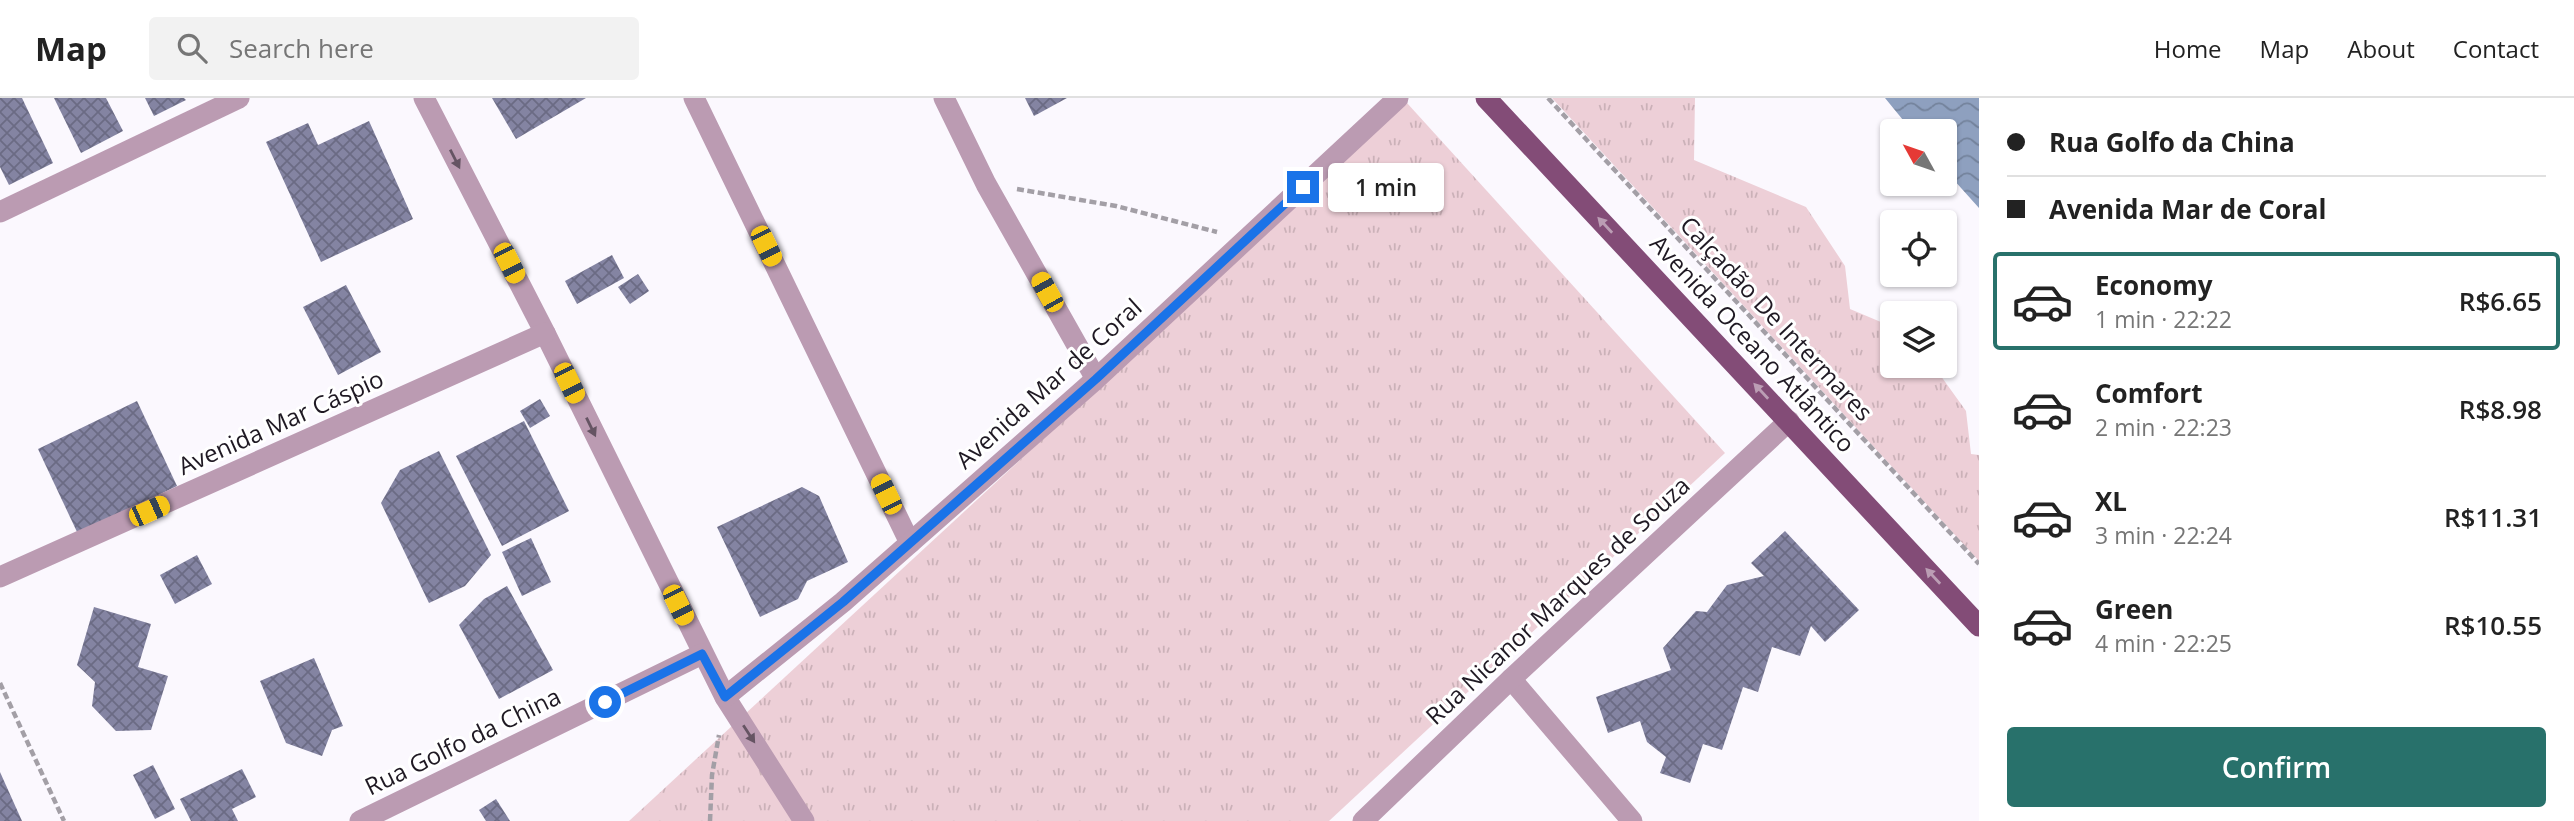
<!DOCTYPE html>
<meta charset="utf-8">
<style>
body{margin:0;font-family:"Open Sans",sans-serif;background:#f2f2f2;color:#222;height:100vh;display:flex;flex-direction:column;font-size:26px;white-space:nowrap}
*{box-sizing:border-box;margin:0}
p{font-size:23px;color:#767676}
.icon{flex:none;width:38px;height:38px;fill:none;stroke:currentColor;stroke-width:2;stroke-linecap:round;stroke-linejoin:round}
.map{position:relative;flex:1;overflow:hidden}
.side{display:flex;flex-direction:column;background:#fff;width:595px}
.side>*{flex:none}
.hud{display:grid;align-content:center;height:154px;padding:0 28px;background:#fff}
.needle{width:46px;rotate:310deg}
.buttons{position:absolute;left:1880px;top:21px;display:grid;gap:14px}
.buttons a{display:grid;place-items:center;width:77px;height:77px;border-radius:7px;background:#fff;box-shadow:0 2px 5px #0004;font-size:35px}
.end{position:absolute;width:32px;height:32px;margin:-16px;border:9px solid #1a73e8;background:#fff;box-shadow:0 0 0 4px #fff}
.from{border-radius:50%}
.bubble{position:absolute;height:49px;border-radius:7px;background:#fff;box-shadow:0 2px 5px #0004;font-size:23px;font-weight:600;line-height:49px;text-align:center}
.car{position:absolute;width:21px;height:42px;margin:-21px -10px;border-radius:9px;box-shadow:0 0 5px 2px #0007;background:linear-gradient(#f5c518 24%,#345 0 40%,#f5c518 0 76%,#345 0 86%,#f5c518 0)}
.hud b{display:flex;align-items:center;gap:24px;height:66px;font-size:26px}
.hud b+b{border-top:2px solid #e0e0e0}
.hud i{width:18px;height:18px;background:#222}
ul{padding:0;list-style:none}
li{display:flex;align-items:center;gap:21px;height:98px;margin:0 14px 10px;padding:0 14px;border:4px solid transparent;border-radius:7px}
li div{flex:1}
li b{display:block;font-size:26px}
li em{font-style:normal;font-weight:600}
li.active{border-color:#28716b}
li>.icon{width:63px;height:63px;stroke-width:1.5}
.cta{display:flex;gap:14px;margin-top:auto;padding:14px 28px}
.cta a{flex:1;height:80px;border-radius:7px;background:#28716b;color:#fff;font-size:28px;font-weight:600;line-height:80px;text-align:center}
header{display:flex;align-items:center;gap:42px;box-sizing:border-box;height:98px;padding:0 35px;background:#fff;border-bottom:2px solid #e0e0e0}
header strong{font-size:33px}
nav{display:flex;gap:38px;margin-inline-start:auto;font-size:24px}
.search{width:490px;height:63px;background:#f2f2f2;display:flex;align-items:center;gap:18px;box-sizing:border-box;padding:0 24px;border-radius:7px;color:#767676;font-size:26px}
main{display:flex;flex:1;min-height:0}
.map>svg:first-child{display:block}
.grass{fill:url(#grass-tufts)}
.water{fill:url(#water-waves)}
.building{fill:url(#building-cross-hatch)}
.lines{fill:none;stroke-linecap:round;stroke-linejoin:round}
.path{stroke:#a39fa6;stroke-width:4.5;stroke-dasharray:7 3.5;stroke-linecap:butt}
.minor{stroke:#bb9bb2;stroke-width:21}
.major{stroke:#834c77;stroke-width:21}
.oneway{fill:#655463}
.oneway2{fill:#bb9db4}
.route{stroke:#1a73e8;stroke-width:9}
.labels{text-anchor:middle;stroke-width:6;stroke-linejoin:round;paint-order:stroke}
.street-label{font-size:24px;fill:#1f1923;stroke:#fff}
</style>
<header>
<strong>Map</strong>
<div class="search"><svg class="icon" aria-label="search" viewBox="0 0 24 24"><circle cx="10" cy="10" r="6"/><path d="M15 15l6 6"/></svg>Search here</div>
<nav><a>Home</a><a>Map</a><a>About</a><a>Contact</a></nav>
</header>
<main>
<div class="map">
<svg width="1979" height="723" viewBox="0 0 1979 723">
<defs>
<pattern id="grass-tufts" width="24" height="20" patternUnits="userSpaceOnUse" patternTransform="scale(1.75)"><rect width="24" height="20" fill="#edcfd7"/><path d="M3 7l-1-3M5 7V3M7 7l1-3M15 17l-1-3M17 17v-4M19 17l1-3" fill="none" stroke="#cbb1b8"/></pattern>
<pattern id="water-waves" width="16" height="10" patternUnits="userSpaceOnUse" patternTransform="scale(1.75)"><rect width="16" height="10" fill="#8ea0bf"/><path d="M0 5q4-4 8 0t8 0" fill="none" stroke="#73829b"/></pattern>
<pattern id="building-cross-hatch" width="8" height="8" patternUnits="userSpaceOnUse" patternTransform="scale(1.75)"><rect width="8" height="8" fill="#8484a2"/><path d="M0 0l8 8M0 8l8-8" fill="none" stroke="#6b6b84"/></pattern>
</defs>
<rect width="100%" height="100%" fill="#fbf8fe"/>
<g class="grass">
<path d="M1552,0H1695L1694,62L1806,109L1845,168L1850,211L1888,227L1892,247V268H1917L1938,274L1966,313L1971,356L1979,357V463Z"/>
<path d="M1407,5L1725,355L1329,723H629Z"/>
</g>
<path class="water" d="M1885,0H1979V110L1944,71V33H1912Z"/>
<g class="building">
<path d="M0,0H22L53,65L9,87L0,69Z"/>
<path d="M54,0H106L123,33L81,55Z"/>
<path d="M145,0H184L186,2L154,18Z"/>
<path d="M492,0H586L516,41Z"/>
<path d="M1025,0H1067L1034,18Z"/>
<path d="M369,23L413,121L321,164L266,44L308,25L318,47Z"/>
<path d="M612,157L624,180L577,206L565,183Z"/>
<path d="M638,176L649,193L630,206L618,189Z"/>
<path d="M346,187L381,254L338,277L303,209Z"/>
<path d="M540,301L550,318L530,330L520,313Z"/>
<path d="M137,303L177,388L78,436L38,351Z"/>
<path d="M524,323L569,413L502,448L456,358Z"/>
<path d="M439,353L491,457L465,488L429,505L381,405L400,372Z"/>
<path d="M802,389L819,398L848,464L807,483L798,501L760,519L717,429Z"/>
<path d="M1785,433L1859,512L1825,544L1811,528L1800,558L1772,549L1758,594L1743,589L1722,652L1703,646L1690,685L1660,675L1666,659L1647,644L1640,623L1608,635L1596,599L1671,572L1663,550L1696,513L1707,514L1727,487L1764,478L1751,465Z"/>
<path d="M531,440L551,484L522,498L502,454Z"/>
<path d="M197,457L212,486L175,506L160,477Z"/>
<path d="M507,488L553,572L499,601L459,527L484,501Z"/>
<path d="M94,509L151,526L138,569L168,578L151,632L116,633L92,608L95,584L77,567Z"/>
<path d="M314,560L343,628L332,632L322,658L286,645L260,583Z"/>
<path d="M153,667L175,711L155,721L133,677Z"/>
<path d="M242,671L256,699L232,711L238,723H191L180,701Z"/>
<path d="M0,674L22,723H0Z"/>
<path d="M496,701L510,723H486L479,712Z"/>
</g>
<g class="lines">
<g class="path">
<path d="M1548,0L1979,466"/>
<path d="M1017,91L1116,108L1217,134"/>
<path d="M0,585L64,723"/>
<path d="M710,723L712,677L719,637"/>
</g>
<g class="minor">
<path d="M424,0L545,235L725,599L804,723"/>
<path d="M694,0L910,445"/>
<path d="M944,0L986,86L1096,281"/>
<path d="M0,114L239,0"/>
<path d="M0,479L545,235"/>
<path d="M1511,581L1632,723"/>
<path d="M725,599L843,504L1096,281L1398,0"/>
<path d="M360,723L702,556"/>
<path d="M1363,723L1511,581L1789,323"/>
</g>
<path class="major" d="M1486,0L1979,528"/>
</g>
<defs><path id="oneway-solid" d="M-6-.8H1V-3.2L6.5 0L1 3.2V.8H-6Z" transform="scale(1.75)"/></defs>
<g class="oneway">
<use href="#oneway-solid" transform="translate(455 61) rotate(63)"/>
<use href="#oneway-solid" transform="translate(591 329) rotate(64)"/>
<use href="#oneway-solid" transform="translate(749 636) rotate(57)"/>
</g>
<g class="oneway2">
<use href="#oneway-solid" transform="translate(1605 127) rotate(-133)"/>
<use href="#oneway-solid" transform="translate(1761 293) rotate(-133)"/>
<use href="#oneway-solid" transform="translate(1933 478) rotate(-133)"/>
</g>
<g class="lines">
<path class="route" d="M605,604L702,556L725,599L843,504L952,408L1096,281L1303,89"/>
</g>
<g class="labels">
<g class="street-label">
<text transform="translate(1776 221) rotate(47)" y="8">Calçadão De Intermares</text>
<text transform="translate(1752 246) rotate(47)" y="8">Avenida Oceano Atlântico</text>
<text transform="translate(1049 286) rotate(-42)" y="8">Avenida Mar de Coral</text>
<text transform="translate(281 325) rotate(-24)" y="8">Avenida Mar Cáspio</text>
<text transform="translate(1558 503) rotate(-43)" y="8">Rua Nicanor Marques de Souza</text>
<text transform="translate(463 644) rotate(-26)" y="8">Rua Golfo da China</text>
</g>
</g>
</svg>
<div class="buttons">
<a><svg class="needle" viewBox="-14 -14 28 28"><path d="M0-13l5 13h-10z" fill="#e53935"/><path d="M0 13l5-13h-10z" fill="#767676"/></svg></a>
<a><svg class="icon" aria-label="locate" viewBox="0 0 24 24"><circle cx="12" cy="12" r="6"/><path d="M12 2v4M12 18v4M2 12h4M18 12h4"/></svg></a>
<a><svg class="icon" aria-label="layers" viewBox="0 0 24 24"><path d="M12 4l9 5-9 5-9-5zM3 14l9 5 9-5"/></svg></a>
</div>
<i class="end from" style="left:605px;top:604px"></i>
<i class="end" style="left:1303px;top:89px"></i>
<div class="bubble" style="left:1328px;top:65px;width:116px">1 min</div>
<i class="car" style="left:766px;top:148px;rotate:154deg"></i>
<i class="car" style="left:509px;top:165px;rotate:153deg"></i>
<i class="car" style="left:1047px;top:194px;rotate:331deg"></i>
<i class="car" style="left:569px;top:285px;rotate:154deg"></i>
<i class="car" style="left:886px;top:396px;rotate:334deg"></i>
<i class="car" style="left:149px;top:413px;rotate:66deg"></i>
<i class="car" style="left:678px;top:507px;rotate:154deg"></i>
</div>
<section class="side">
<div class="hud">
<b><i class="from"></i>Rua Golfo da China</b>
<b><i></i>Avenida Mar de Coral</b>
</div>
<ul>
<li class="active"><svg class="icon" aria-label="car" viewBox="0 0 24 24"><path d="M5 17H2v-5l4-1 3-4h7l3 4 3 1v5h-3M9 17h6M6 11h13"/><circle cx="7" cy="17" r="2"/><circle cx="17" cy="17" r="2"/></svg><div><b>Economy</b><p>1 min · 22:22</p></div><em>R$6.65</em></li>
<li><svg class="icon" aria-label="car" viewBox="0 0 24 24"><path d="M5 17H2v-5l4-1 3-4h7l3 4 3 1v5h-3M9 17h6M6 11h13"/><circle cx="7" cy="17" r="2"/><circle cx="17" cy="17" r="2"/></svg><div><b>Comfort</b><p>2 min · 22:23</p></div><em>R$8.98</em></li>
<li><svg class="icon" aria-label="car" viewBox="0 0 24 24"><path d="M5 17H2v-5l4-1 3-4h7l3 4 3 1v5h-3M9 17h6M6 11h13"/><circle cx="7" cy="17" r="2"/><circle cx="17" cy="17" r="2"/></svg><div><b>XL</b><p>3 min · 22:24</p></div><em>R$11.31</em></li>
<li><svg class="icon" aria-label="car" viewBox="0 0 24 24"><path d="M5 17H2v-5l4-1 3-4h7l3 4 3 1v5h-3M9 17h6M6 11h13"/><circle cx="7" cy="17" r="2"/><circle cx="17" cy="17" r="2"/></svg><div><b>Green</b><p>4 min · 22:25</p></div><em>R$10.55</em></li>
</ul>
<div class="cta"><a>Confirm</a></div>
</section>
</main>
